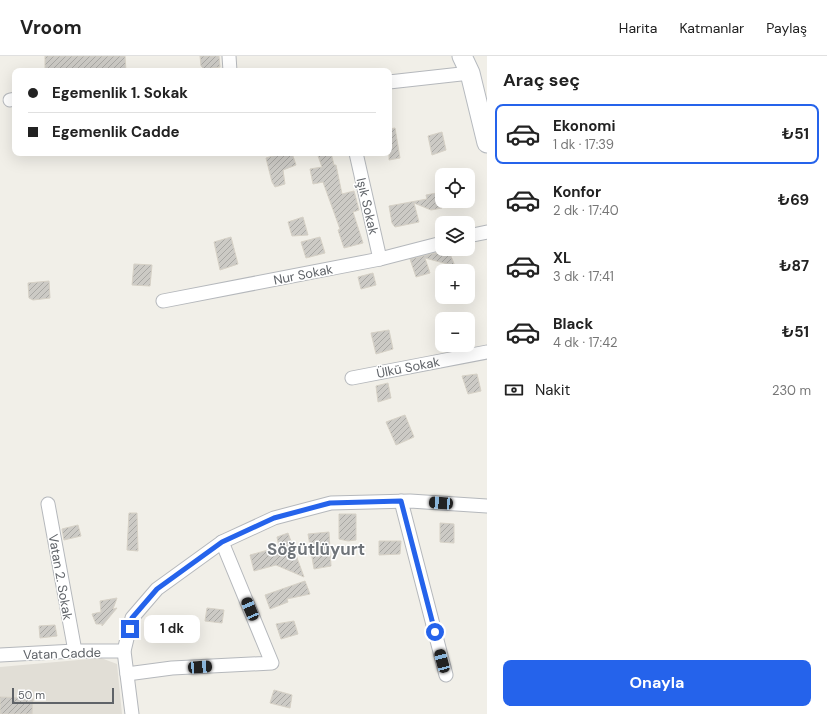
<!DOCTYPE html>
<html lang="tr">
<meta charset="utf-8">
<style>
body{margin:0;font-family:"DM Sans",sans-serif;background:#f2f2f2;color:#222;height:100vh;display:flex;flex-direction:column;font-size:15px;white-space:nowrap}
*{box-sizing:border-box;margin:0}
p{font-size:13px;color:#767676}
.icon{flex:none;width:22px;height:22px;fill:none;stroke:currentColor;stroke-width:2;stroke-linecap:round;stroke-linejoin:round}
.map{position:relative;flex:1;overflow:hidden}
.panel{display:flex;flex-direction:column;background:#fff;width:340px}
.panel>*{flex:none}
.hud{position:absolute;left:12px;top:12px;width:380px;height:88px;border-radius:8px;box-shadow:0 4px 16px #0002;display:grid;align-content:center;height:88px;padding:0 16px;background:#fff}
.tools{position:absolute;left:435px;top:112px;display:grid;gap:8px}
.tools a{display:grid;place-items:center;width:40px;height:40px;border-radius:8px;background:#fff;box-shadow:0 4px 16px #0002;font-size:20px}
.scale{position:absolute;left:12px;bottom:10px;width:102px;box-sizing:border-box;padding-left:4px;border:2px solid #5f6368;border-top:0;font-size:11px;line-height:14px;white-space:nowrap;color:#5f6368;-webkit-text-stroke:3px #fff;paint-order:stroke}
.end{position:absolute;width:18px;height:18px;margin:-9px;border:5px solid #2563eb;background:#fff;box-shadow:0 0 0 2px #fff}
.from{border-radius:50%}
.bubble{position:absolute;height:28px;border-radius:8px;background:#fff;box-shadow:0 4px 16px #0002;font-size:13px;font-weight:700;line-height:28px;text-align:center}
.car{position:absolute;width:12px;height:24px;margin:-12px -6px;border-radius:5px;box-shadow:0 0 3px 1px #0007;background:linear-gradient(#222 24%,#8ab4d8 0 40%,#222 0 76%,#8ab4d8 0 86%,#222 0)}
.hud b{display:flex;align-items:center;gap:14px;height:38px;font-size:15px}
.hud b+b{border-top:1px solid #e0e0e0}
.hud i{width:10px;height:10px;background:#222}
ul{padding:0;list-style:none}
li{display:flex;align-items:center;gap:12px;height:60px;margin:0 8px 6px;padding:0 8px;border:2px solid transparent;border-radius:8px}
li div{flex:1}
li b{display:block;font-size:15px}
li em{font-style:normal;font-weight:700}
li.current{border-color:#2563eb}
li>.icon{width:36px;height:36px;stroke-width:1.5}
h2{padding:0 16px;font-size:18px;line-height:48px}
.pay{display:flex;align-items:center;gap:10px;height:44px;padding:0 16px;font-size:15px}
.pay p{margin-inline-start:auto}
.button{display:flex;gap:8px;margin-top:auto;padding:8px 16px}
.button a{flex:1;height:46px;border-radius:8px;background:#2563eb;color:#fff;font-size:16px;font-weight:700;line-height:46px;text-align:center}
header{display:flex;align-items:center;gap:24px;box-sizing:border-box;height:56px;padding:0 20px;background:#fff;border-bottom:1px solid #e0e0e0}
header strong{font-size:19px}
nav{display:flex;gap:22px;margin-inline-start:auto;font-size:14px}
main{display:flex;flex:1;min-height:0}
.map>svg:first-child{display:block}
.education{fill:#e1ded6}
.building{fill:url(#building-hatch);stroke:#d6d1c6}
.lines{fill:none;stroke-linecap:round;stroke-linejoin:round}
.street-casing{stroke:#b5b8bc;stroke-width:15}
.secondary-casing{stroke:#b6babf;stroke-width:21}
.street{stroke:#fff;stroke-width:13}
.secondary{stroke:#fff;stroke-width:19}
.route{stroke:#2563eb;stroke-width:5}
.labels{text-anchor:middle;stroke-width:3;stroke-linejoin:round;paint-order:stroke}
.street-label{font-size:13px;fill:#5f6368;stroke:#fff}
.district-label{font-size:17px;font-weight:bold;fill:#70757a;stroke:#fff}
</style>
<header>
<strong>Vroom</strong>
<nav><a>Harita</a><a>Katmanlar</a><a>Paylaş</a></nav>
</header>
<main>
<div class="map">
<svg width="487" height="658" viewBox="0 0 487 658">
<defs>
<pattern id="building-hatch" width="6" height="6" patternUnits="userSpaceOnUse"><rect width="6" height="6" fill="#cccac5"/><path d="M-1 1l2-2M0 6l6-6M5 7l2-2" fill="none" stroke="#a9a8a4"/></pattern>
</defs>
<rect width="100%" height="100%" fill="#f1efe8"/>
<path class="education" d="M101,602L117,608L122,658H0V611Z"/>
<g class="building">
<path d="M45,0H125L126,15H74V14H45Z"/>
<path d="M200,0H219L220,11L204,13L201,10Z"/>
<path d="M395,72L400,102L389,104V73Z"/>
<path d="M442,76L446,94L432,99L428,80Z"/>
<path d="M283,97H292L296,109L283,114L285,128L275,131L272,126L266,102Z"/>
<path d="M317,97H331L334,109H336L342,138L354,135L359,154L353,156L363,187L344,192L338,174L340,173L323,126L313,128L310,113L322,111Z"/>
<path d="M442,136V152L431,154L414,147L419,166L395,171L392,167L389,150L427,143L426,139Z"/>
<path d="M303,161L308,179L292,180L288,166Z"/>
<path d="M231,181L238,208L220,214L214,186Z"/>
<path d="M320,181L325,197L306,202L301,186Z"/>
<path d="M448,193L455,210L425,202L430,217L416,221L410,203L444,195Z"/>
<path d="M134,208L152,209L150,230L132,229Z"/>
<path d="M373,217L376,229L361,233L358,221Z"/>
<path d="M49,225L50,242L33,244L29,242L28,227Z"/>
<path d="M389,274L393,293L376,298L371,277Z"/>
<path d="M477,318L481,335L468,338L462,320Z"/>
<path d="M388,327L391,342L378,346L376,330Z"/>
<path d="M405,359L414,381L396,389L386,366Z"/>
<path d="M129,457H137L138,495L127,494Z"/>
<path d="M339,458H356V484L348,485L339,483Z"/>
<path d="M440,467L454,468V487L440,486Z"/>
<path d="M78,469L81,480L64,484L62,473Z"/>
<path d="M329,476L331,510L314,513L308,478Z"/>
<path d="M288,477L304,521L276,509L254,515L250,499L279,491L277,481Z"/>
<path d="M379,485H401L400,498L379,499Z"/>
<path d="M305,525L310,538L287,543L288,546L270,553L265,539Z"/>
<path d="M117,542L113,553L117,552L102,570V568H96L92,558L101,556L100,545Z"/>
<path d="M207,552L224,554L222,567L205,565Z"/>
<path d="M294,565L298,578L281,583L276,568Z"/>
<path d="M55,569L57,580L40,582L39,570Z"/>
<path d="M274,634L292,639L290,652L270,647Z"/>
<path d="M0,641L33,642L32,658H0Z"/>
</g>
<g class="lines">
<g class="street-casing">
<g id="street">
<path d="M229,0L230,15"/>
<path d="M389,26L470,17"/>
<path d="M10,44L15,43"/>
<path d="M356,97L380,203"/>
<path d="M468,180L487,176"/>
<path d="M163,245L380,203L442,187"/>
<path d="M352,322L487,296"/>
<path d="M401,445L446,619"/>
<path d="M48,448L75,595"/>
<path d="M0,599L75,595H124"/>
<path d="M127,618L172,612L272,607L222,486"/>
<path d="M132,658L124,595L132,562L157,533L222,486L274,462L331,447L410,445L487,450"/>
</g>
</g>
<g class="secondary-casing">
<path id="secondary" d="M462,0L470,17L487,87"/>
</g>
<use href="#street" class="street"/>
<use href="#secondary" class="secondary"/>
</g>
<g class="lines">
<path class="route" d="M130,573L132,562L157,533L222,486L274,462L330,447L401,445L435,576"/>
</g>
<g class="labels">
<g class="street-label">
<text transform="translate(368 150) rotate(77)" y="5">Işık Sokak</text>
<text transform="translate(303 218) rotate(-11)" y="5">Nur Sokak</text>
<text transform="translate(408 311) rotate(-11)" y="5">Ülkü Sokak</text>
<text transform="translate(61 521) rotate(80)" y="5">Vatan 2. Sokak</text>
<text transform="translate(62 597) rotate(-2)" y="5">Vatan Cadde</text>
</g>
<g class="district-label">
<text x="316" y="499">Söğütlüyurt</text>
</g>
</g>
</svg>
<div class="tools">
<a><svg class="icon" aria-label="locate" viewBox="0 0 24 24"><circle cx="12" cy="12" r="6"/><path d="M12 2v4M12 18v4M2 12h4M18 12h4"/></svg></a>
<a><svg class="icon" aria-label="layers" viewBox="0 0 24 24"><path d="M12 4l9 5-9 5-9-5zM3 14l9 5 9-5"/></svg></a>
<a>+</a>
<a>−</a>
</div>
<div class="scale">50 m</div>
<i class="end from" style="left:435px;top:576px"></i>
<i class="end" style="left:130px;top:573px"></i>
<div class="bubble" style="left:144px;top:559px;width:56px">1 dk</div>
<i class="car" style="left:441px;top:447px;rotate:274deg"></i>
<i class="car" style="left:250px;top:553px;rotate:337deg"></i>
<i class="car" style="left:442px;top:605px;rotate:345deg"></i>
<i class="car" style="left:200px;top:611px;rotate:86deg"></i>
<div class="hud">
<b><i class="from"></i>Egemenlik 1. Sokak</b>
<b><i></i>Egemenlik Cadde</b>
</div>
</div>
<section class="panel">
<h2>Araç seç</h2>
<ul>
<li class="current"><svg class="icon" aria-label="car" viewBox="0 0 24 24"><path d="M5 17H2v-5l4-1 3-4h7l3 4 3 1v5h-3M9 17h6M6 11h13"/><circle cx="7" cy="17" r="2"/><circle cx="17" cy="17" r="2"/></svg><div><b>Ekonomi</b><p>1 dk · 17:39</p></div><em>₺51</em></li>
<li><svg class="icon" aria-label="car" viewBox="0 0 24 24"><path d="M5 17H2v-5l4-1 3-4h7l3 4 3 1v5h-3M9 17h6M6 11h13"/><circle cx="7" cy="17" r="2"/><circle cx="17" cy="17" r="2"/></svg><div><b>Konfor</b><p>2 dk · 17:40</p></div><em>₺69</em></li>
<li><svg class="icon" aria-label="car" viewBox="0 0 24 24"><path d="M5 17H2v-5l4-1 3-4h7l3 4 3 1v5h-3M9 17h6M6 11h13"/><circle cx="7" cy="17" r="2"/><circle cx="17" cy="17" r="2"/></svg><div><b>XL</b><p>3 dk · 17:41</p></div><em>₺87</em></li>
<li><svg class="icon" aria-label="car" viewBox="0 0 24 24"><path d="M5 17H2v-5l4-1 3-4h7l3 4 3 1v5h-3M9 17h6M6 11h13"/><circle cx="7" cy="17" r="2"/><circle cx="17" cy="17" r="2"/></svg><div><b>Black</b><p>4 dk · 17:42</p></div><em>₺51</em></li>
</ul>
<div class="pay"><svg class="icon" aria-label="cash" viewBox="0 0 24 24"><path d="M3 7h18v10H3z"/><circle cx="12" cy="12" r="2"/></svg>Nakit<p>230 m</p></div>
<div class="button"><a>Onayla</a></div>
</section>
</main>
